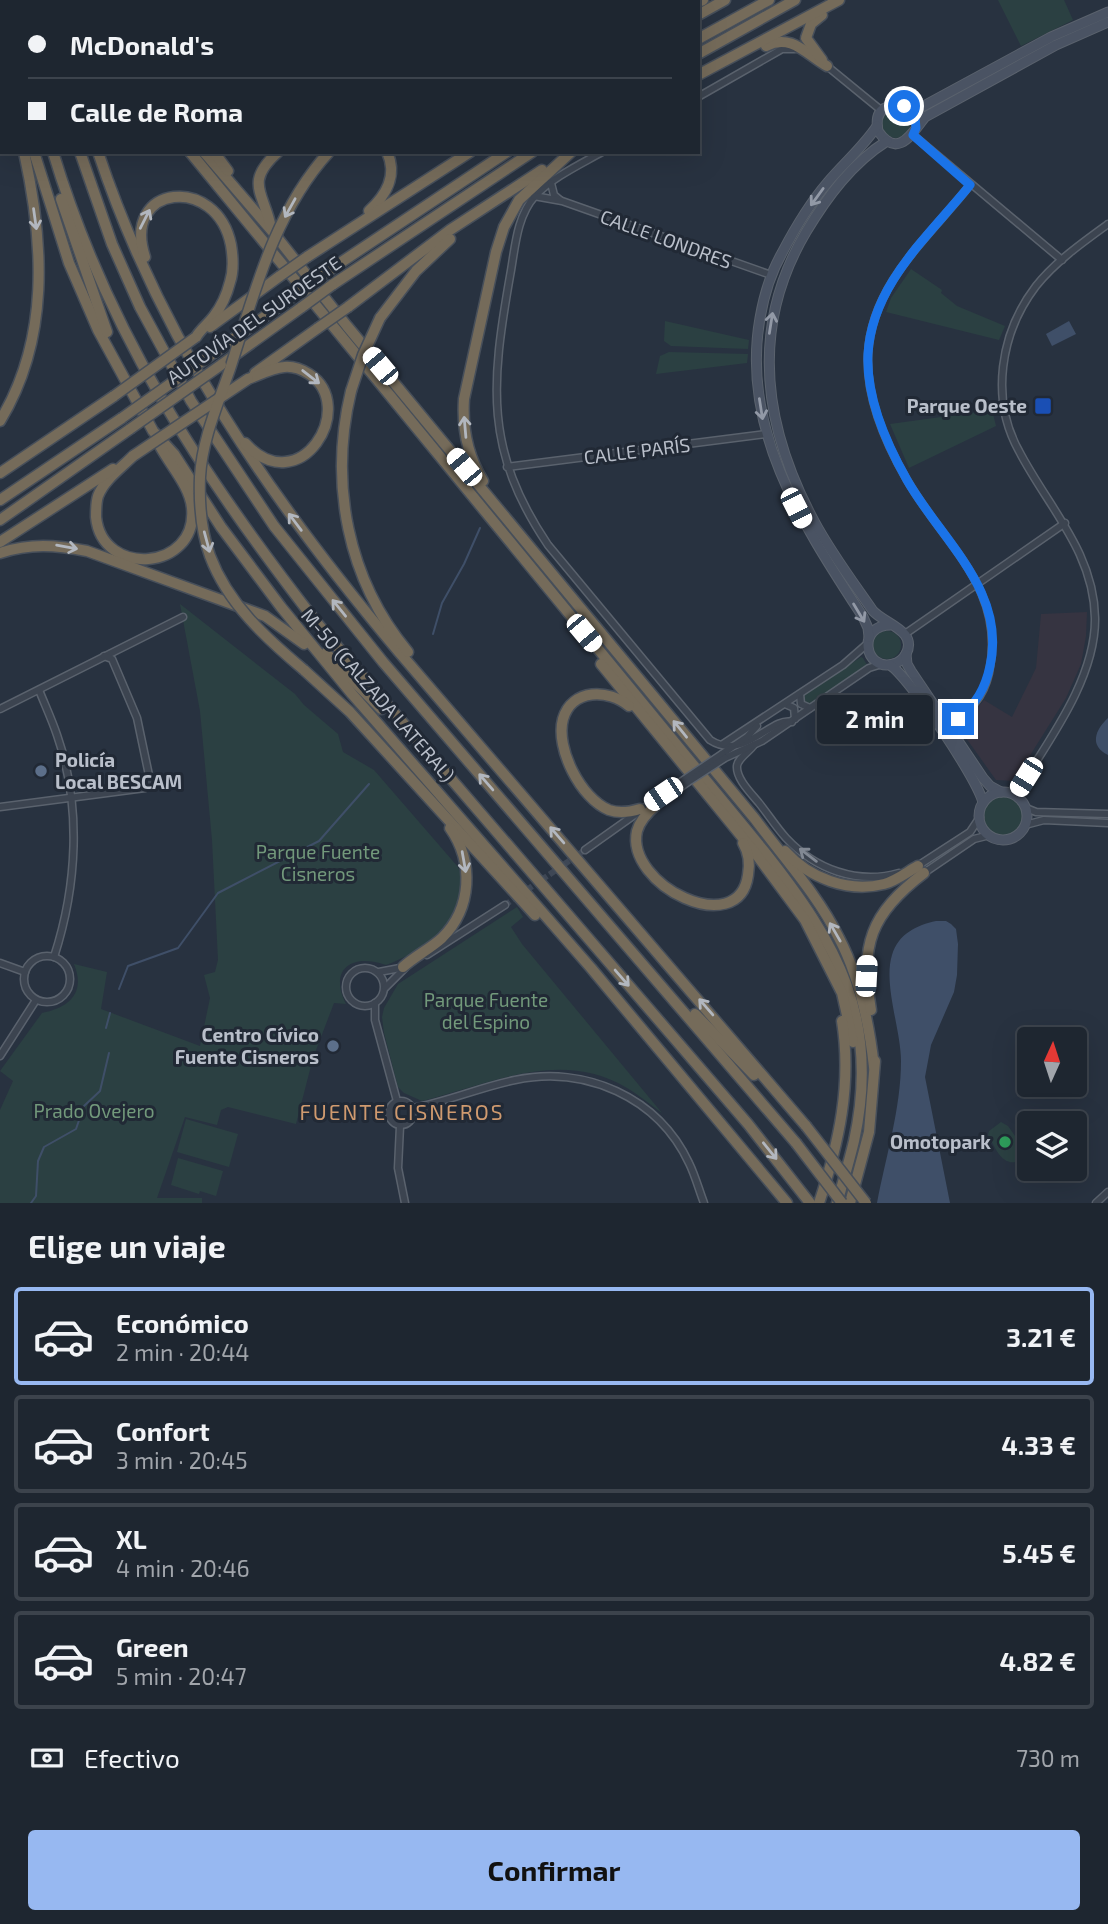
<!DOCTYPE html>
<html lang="es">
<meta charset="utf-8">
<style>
body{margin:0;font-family:"Exo 2",sans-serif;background:#2b323c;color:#f1f3f6;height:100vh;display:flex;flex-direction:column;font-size:26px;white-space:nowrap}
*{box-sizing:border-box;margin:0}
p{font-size:23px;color:#a1a5ab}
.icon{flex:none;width:38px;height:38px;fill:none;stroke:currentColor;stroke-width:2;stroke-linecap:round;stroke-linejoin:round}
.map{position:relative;height:1203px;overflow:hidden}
.sheet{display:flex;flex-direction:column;background:#1e2630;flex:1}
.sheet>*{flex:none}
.banner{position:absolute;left:0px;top:0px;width:700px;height:154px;box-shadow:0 7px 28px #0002,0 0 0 2px #3c434c;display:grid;align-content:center;height:154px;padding:0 28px;background:#1e2630}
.needle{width:46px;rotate:3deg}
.fabs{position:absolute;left:1017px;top:1027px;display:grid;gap:14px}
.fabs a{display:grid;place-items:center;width:70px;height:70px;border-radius:7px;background:#1e2630;box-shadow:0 7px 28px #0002,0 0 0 2px #3c434c;font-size:35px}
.end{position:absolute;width:32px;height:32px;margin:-16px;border:9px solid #1a73e8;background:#fff;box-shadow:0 0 0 4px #fff}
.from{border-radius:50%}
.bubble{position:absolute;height:49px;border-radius:7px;background:#1e2630;box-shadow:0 7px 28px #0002,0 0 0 2px #3c434c;font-size:23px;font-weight:700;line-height:49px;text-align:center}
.car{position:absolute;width:21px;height:42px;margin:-21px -10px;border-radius:9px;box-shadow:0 0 5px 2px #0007;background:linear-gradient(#fff 24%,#345 0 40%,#fff 0 76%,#345 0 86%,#fff 0)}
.banner b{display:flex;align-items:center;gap:24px;height:66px;font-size:26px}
.banner b+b{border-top:2px solid #3c434c}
.banner i{width:18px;height:18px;background:#f1f3f6}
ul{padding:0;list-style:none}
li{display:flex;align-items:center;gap:21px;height:98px;margin:0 14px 10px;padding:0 14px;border:4px solid #3c434c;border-radius:7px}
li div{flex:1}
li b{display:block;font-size:26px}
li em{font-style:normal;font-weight:700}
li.on{border-color:#97b8f1}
li>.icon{width:63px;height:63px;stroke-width:1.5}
h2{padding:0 28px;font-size:32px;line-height:84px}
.pay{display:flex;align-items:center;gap:18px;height:77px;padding:0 28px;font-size:26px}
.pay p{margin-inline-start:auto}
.primary-button{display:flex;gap:14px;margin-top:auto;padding:14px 28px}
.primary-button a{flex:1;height:80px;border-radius:7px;background:#97b8f1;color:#111;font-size:28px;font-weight:700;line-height:80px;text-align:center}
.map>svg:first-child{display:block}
.medical{fill:#363441}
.green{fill:#2b4042}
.water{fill:#3f4f68}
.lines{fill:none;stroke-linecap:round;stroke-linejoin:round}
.stream{stroke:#3f4f68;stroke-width:2}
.street-tunnel{stroke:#3e4755;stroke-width:6;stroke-dasharray:6 3;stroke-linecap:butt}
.street-casing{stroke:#5a626d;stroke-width:9}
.secondary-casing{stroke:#5a626d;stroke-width:11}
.highway-casing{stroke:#474f5a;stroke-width:13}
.street{stroke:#3c4450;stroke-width:6}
.secondary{stroke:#4a5363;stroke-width:9}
.highway{stroke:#756b5a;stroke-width:10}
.street-bridge-casing{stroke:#5a626d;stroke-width:9;stroke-linecap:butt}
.highway-bridge-casing{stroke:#474f5a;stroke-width:13;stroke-linecap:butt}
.street-bridge{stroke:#3c4450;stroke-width:6}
.highway-bridge{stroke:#756b5a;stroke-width:10}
.oneway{stroke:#9299a6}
.oneway2{stroke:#b2b7bf}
.oneway3{stroke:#818893}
.route{stroke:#1a73e8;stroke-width:9}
.transit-dot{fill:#1a4fb4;stroke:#212935;stroke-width:2.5}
.service-dot{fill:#5c6f8a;stroke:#212935;stroke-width:2.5}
.leisure-dot{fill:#2e9e5b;stroke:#212935;stroke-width:2.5}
.labels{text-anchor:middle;stroke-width:6;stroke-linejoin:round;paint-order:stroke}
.street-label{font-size:19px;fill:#b9bfca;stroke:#212935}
.poi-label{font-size:19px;font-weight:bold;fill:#b9bfca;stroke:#212935;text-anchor:end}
.park-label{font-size:19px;fill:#72997b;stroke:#212935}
.neighbourhood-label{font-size:21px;letter-spacing:2px;fill:#cf9a6f;stroke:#212935}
</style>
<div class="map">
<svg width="1108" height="1203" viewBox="0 0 1108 1203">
<rect width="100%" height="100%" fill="#283240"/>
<path class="medical" d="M1087,612L1086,636L1081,664L1066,698L1014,781L996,780L961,731L962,726L984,700L1012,717L1036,668L1041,614Z"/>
<g class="green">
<path d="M998,0H1064L1073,20L1021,46Z"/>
<circle cx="896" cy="124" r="14"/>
<path d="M911,269L942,290L941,293L957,306L1005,326L999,340L886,312L891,298Z"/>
<path d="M665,321L749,340L748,349L671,346L664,341Z"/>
<path d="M669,352L748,354L747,363L656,374L660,356Z"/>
<path d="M992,410L996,426L909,468L890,424Z"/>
<path d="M180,604L295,694L304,705L338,734L343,752L374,770L458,867C462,875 461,880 460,888C456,928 421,952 386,965C353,953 328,968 346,1004L334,1003L313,1058L296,1124L228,1107L221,1110L217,1125L185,1117L157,1198H202V1203H0V1110L13,1081L0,1071L42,1013C69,1008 86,993 74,964L107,972L101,1009L200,1046L210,998L204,975L215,972L218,960L212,840L200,711Z"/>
<circle cx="887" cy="645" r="14"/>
<path d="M861,657L863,658L867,665L810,704L803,702L805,695Z"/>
<circle cx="1003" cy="816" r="19"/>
<path d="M517,907L523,917L511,927L522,944L662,1113C651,1105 639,1095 627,1088C560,1048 490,1084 422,1101L404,1093L398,1087L384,1033L382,1017L384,1008L398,984Z"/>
<path d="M186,1119L238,1134L229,1167L177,1152Z"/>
<path d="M1001,1122L1008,1126L1029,1156L1020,1166L1016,1162C1001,1165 995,1147 988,1135L989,1131Z"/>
<path d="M178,1158L223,1171L216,1196L200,1191L199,1194L171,1185Z"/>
</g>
<g class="water">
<path d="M1069,321L1076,334L1052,346L1046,334Z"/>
<path d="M1108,718V755C1089,746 1095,730 1108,718Z"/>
<path d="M936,921H946L951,924L956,929L958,944L957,975L954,992L931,1045L925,1077L950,1203H877C886,1156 901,1108 901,1061C901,1030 883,984 892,955C898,934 917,925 936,921Z"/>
</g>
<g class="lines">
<g class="stream">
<path d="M433,634L442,603L464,564L480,528"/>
<path d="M119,989L128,966L178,948L218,893L319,841L369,784"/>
<path d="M106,1028L110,1013"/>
<path d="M31,1203L36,1196L38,1161L44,1147L76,1129L84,1106L100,1091L109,1053"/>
</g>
<path class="street-tunnel" d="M505,905L585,850"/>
<g class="street-casing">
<g id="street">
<path d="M390,0L391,2"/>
<path d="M533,2L538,0"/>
<path d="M827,66L882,111"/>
<path d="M698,97L782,49H795"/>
<path d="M913,135L1062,260"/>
<path d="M602,152C579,165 553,177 535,196C516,217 515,250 510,276C491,384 484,450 548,545L710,740C744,762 771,716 792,722"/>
<path d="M551,183L554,195L560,200"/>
<path d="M534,196L562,201L771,275"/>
<path d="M507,467L766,434"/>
<path d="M905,634L1065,523"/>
<path d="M39,690C45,705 52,720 57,735C82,807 77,886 54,957"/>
<path d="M800,694L801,704L810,708"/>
<path d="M785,704L794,708L795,719"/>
<path d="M0,709L183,617"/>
<path d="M947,724C969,715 984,696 989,673C1007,589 945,546 907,480C886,444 866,397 868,355C871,284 930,236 970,185"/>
<path d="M723,744L843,665L867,644"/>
<path d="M754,745C749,752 738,758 737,766C736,779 752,794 759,803C768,814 776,827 786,838C815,869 857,885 899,873"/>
<path d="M722,754L747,737L757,726"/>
<path d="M725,758L762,741L869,668L882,664"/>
<path d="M1015,795C1046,744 1096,680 1095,618C1094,552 1048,507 1019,451C990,399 1000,333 1036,286C1055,262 1083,242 1108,224"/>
<path d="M654,806L688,782"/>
<path d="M0,807L145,788L150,780L137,718L112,659L104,656"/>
<path d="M1026,808L1036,812L1108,814"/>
<path d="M1025,825L1044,820L1108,823"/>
<path d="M585,850L685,779"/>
<path d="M916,867L970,832L980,817"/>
<path d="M924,873L974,839L990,835"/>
<path d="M427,955L505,905"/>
<circle cx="47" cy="979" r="23"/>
<path d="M0,963L25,972"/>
<circle cx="365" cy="987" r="19"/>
<path d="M379,972L400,968"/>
<path d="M385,988L405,968"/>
<path d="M375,1003V1020L397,1101"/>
<path d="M0,1056L36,1000"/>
<circle cx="401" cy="1113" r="12"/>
<path d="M412,1108C447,1102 480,1087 515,1080C585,1065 658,1097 689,1163C695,1175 699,1190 704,1203"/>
<path d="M400,1126L398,1168L405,1203"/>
<path d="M1096,1203L1108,1192"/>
</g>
</g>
<g class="secondary-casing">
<g id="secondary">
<path d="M1108,12L1051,37L920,108C900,106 872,99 878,131C898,160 912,133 925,117L1056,45L1108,22"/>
<path d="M887,141C852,163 827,197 806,232C749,328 763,426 814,521C831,553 853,582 873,611C885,624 918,631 906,654C903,659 898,663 893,664C864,672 856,624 892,625"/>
<path d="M869,637L868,628L863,617C804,526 740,431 760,318C764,295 770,274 782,253C795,228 810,203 828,182C844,163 863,147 877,126"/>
<path d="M906,654L907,664L911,671L983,778L990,786L1001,792"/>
<path d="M890,665C909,677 979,781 983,803"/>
<circle cx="1003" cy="816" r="24"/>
</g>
</g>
<g class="highway-casing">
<g id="highway">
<path d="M16,0V2"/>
<path d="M45,0V2"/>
<path d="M64,0L66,2"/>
<path d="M98,0L99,2"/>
<path d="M139,0L140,2"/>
<path d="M698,2L703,0"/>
<path d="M0,14L2,25"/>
<path d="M698,15L725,0"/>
<path d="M698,39L769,0"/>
<path d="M766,46C791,33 806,54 827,66"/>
<path d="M698,54L795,0"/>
<path d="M822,60L806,38L811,24L822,15"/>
<path d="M698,75L839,0"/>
<path d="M34,152L69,263L98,330L153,431L174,454L221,527L281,607L352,694L591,968L787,1203"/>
<path d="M53,152C108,334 202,475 317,623L748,1124L810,1203"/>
<path d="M80,152L112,244L140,307L191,401L274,526L383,662L796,1143"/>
<path d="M98,152C161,342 271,500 399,652L806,1126"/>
<path d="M190,152L764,851C837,943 881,1019 854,1141C849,1162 843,1182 837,1203"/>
<path d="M204,152L272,231L347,326L755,819C783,857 818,895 839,938C860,978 869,1022 874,1067"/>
<path d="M214,152L228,171"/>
<path d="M61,199L107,332"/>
<path d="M369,211C386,195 398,176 387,152"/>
<path d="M271,228C265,194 243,183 278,152"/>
<path d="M145,257C121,184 217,174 231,245C233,257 234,270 230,282C227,294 221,307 214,316C208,324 201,329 196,337"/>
<path d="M307,257L470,152"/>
<path d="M325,273L507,152"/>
<path d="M332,285L532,152"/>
<path d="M348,307L450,230L542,170"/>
<path d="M380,318L416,271L450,239"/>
<path d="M210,327L280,276"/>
<path d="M215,352L292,297"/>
<path d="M221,365L302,307"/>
<path d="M255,373L318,328"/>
<path d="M351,391C329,483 347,579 408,652"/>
<path d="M0,421C50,339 44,243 24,152"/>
<path d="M245,443C300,503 359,406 309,374C301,369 293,366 284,367C272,368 259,375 248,379"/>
<path d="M133,456C121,468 104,480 98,496C96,502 96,511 96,517C102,578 198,571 192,508C190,486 170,465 160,446"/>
<path d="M0,473L114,396"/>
<path d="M483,481C467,455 462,429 464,399L496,252L504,227L519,200L571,152"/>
<path d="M0,500L122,418"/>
<path d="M0,520L130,429"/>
<path d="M0,542L113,469"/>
<path d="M0,553C30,543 56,545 87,551L265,616L304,644"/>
<path d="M326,653L381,709"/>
<path d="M601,664L756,854L805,920L842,993L853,1042"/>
<path d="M304,670L350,712L535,915"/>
<path d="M629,706C609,689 572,688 563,719C555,748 581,799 609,810C620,814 630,812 640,809"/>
<path d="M656,805C648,812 640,820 637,831C625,885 739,941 748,875C750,864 749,853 743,843"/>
<path d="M785,851C809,878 848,893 884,884C896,881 907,872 918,866"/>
<path d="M403,967C415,956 430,949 442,938C472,908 474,862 450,828"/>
<path d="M871,1010C860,945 870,914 924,873"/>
<path d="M695,1014L754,1075"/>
<path d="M819,1203C839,1143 852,1084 842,1021"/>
<path d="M850,1203L869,1132L875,1061"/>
</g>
</g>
<use href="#street" class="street"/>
<use href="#secondary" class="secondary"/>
<use href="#highway" class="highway"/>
<g class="street-bridge-casing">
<g id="street-bridge">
<path d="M685,779L722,754"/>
<path d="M688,782L725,758"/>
</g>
</g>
<g class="highway-bridge-casing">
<g id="highway-bridge">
<path d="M280,276L307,257"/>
<path d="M292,297L325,273"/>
<path d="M302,307L332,285"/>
<path d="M318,328L348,307"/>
<path d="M351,391L363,355L380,318"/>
<path d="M114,396L196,337"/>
<path d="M122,418L215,352"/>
<path d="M130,429L221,365"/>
<path d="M133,456L248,379"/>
<path d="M304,670C266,638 228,604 210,556C201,531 199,503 200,477C202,440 218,404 230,369C254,294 274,212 329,152"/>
<path d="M806,1126L866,1203"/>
<path d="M796,1143L842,1203"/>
</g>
</g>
<use href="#street-bridge" class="street-bridge"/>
<use href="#highway-bridge" class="highway-bridge"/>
</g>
<defs><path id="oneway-shaft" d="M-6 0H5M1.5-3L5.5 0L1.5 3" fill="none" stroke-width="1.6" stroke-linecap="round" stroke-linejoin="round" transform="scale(1.75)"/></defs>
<g class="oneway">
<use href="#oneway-shaft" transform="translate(817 197) rotate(126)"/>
<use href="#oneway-shaft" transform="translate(771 323) rotate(-81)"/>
<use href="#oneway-shaft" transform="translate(761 409) rotate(81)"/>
<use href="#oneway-shaft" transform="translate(859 613) rotate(59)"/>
</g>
<g class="oneway2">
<use href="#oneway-shaft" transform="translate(290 208) rotate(119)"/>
<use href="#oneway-shaft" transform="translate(35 219) rotate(82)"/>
<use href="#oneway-shaft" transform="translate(145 219) rotate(-63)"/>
<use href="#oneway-shaft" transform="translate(311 377) rotate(38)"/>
<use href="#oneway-shaft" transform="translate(465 427) rotate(-95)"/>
<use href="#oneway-shaft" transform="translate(295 522) rotate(-127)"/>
<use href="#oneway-shaft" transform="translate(207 542) rotate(75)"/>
<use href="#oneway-shaft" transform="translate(67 547) rotate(10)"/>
<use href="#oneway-shaft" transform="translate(339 608) rotate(-129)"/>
<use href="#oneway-shaft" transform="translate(680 729) rotate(-129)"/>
<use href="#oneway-shaft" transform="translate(486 782) rotate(-131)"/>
<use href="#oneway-shaft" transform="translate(557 835) rotate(-131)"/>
<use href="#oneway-shaft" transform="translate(464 862) rotate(80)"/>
<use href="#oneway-shaft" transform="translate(835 932) rotate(-120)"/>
<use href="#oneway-shaft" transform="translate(622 978) rotate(49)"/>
<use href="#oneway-shaft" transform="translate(706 1007) rotate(-131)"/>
<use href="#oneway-shaft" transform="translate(770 1151) rotate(51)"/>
</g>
<use class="oneway3" href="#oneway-shaft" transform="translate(808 855) rotate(-143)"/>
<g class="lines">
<path class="route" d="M904,106L915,117L916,128L913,135L970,185C929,236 872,284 868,354C866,396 886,443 907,480C941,540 1007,591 990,666C985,690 976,703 958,719"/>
</g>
<rect class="transit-dot" x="1034" y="397" width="18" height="18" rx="3.5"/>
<g class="service-dot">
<circle cx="41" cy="771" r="7"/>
<circle cx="333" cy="1046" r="7"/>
</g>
<circle class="leisure-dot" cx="1005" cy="1142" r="7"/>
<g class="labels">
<g class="street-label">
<text transform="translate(666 239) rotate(20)" y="7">CALLE LONDRES</text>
<text transform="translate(254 320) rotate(-35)" y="7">AUTOVÍA DEL SUROESTE</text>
<text transform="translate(637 451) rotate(-7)" y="7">CALLE PARÍS</text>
<text transform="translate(378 695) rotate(49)" y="7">M-50 (CALZADA LATERAL)</text>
</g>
<g class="poi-label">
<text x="1027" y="413">Parque Oeste</text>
<text x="55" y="767" text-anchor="start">Policía<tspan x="55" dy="22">Local BESCAM</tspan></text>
<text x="319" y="1042">Centro Cívico<tspan x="319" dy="22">Fuente Cisneros</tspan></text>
<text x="991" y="1149">Omotopark</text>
</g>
<g class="park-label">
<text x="318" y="859">Parque Fuente<tspan x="318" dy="22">Cisneros</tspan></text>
<text x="486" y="1007">Parque Fuente<tspan x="486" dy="22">del Espino</tspan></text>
<text x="94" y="1118">Prado Ovejero</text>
</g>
<g class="neighbourhood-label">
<text x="402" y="1120">FUENTE CISNEROS</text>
</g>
</g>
</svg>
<div class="fabs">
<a><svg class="needle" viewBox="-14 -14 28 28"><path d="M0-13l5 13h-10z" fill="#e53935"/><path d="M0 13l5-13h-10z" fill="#a1a5ab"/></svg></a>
<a><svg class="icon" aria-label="layers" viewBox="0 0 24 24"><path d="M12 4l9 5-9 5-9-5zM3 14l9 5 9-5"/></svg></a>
</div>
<i class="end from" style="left:904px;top:106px"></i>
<i class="end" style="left:958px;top:719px"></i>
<div class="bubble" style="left:817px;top:695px;width:116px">2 min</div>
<i class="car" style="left:380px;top:366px;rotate:320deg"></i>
<i class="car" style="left:464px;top:467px;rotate:320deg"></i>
<i class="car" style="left:796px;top:508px;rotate:153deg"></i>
<i class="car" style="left:584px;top:633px;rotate:140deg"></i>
<i class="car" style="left:1026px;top:777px;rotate:212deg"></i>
<i class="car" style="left:663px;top:794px;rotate:236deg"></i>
<i class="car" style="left:866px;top:976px;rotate:3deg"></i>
<div class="banner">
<b><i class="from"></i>McDonald's</b>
<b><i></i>Calle de Roma</b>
</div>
</div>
<section class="sheet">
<h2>Elige un viaje</h2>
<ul>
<li class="on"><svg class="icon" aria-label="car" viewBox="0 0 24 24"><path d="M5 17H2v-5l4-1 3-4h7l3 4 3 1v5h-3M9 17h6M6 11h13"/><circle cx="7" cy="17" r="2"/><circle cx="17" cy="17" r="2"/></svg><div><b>Económico</b><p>2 min · 20:44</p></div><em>3.21 €</em></li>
<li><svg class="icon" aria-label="car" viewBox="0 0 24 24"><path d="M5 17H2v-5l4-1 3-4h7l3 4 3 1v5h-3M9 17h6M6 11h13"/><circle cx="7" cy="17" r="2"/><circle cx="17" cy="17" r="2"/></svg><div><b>Confort</b><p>3 min · 20:45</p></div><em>4.33 €</em></li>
<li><svg class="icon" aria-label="car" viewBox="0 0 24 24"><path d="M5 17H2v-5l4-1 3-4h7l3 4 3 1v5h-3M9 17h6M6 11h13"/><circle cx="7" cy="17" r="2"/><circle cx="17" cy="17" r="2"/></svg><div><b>XL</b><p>4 min · 20:46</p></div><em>5.45 €</em></li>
<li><svg class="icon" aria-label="car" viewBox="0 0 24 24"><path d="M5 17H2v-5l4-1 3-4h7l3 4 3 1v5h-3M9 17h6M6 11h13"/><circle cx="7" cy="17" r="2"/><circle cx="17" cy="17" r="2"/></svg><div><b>Green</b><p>5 min · 20:47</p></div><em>4.82 €</em></li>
</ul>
<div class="pay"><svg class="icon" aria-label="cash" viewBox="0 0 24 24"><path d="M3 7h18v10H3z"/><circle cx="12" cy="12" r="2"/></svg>Efectivo<p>730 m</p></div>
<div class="primary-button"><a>Confirmar</a></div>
</section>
